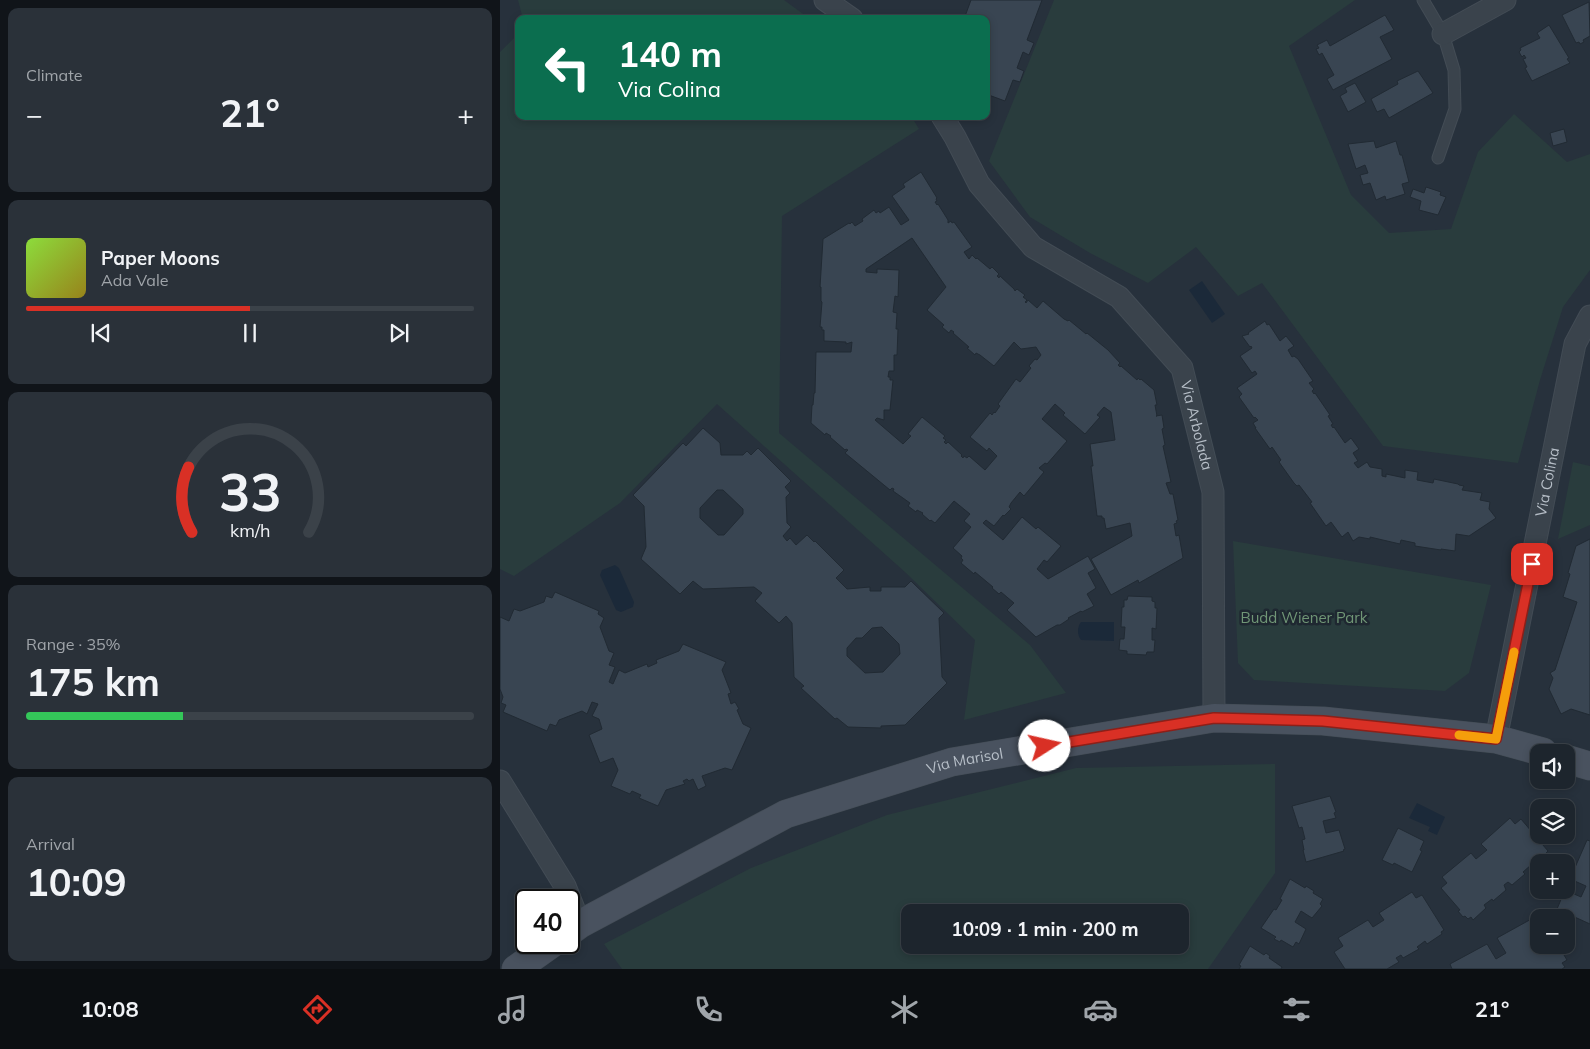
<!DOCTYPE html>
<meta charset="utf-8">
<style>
:root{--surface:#1d252d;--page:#2a3139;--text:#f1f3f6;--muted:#a0a5aa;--line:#3b4249;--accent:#d93025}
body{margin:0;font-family:Mulish,sans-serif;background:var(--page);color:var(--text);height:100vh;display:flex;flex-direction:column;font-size:19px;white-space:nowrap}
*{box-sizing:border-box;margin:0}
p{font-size:16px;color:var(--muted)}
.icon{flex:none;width:28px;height:28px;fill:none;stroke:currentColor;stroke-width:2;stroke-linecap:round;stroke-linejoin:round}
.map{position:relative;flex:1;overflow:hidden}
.details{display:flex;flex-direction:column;gap:8px;padding:8px;background:#101419;width:500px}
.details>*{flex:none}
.banner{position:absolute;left:15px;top:15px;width:475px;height:105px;border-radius:10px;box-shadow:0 2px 8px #0003,0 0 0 1px var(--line);background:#0b6e4f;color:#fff;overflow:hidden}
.tools{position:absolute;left:1030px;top:744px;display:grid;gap:10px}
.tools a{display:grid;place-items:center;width:45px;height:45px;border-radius:10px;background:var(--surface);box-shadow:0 2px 8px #0003,0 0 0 1px var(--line);font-size:25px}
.speed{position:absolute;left:15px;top:889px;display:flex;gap:10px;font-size:25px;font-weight:700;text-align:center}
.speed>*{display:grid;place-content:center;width:65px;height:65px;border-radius:50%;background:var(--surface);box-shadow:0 2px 8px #0003,0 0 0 1px var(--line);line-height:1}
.speed .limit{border:2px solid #111;border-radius:8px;background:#fff;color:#111}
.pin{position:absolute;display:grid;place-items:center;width:42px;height:42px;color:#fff;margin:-21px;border-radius:10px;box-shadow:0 2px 8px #0006}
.me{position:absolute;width:55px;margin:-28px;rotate:80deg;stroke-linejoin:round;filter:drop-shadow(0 0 4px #0008)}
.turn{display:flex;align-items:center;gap:18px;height:105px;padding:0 20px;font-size:22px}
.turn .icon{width:65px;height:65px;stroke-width:2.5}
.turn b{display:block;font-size:35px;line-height:42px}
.big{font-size:38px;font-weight:700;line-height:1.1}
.details .card{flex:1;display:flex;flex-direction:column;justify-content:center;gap:8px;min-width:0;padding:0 18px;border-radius:10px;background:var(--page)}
.details .dial{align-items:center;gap:0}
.dial svg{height:130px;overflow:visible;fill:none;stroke:var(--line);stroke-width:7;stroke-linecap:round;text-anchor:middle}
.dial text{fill:var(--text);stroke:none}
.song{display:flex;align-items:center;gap:15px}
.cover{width:60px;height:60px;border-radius:8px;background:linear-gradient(135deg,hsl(90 70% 55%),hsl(50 70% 35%))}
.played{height:5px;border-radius:2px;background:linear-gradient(90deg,var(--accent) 50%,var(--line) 50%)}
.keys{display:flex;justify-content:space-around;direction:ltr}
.heat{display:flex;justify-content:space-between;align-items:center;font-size:28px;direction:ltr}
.charge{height:8px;border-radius:4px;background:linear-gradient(90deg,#34c759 35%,var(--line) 0)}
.trip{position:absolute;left:401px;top:904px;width:288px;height:50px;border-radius:10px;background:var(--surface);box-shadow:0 2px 8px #0003,0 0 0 1px var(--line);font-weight:700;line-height:50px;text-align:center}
.tab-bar{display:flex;height:80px;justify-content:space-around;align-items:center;background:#0c0f12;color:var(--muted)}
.tab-bar .icon{width:35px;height:35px}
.tab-bar .selected{color:var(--accent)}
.tab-bar b{font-size:22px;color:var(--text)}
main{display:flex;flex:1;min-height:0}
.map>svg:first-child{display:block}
.green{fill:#293c3d;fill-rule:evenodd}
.water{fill:#1b2939}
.building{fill:#394552;stroke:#212a33;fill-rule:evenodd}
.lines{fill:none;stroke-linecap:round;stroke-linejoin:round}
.lane-casing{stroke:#434c55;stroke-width:13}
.street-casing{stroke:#434c55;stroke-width:23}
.secondary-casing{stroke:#434c55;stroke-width:29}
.lane{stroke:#3a434c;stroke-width:11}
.street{stroke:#3a434c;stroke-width:21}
.secondary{stroke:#49525f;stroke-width:28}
.route-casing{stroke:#8d1f18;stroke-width:12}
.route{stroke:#d93025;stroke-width:9}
.slow{stroke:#f59e0b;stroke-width:9}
.labels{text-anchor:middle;stroke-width:5;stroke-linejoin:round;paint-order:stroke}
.street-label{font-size:15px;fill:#b6bec7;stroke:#1f2831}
.park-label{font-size:15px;fill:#709676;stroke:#1f2831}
</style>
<main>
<section class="details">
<div class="card"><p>Climate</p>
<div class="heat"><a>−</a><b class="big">21°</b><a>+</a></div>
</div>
<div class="card">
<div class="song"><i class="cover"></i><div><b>Paper Moons</b><p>Ada Vale</p></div></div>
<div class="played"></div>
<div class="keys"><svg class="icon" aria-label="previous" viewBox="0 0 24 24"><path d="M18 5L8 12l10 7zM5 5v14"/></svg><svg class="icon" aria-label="pause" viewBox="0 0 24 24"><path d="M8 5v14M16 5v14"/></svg><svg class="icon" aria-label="next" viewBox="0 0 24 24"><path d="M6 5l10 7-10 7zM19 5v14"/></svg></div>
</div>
<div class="card dial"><svg viewBox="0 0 100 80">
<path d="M14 69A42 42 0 1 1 86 69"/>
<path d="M14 69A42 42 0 0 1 12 29" stroke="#d93025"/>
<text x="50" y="56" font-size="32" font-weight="700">33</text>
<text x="50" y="72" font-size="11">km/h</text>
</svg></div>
<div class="card"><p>Range · 35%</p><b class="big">175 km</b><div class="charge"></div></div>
<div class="card"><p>Arrival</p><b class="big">10:09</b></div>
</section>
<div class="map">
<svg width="1090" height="969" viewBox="0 0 1090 969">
<rect width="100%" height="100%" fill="#27313c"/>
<!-- green -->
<g class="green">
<polygon points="18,0 284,0 310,19 23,19"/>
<polygon points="554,0 855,0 789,46 851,195 889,233 951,229 978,152 1014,114 1067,162 1090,154 1090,270 1063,307 1040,380 1018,463 883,446 762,283 738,296 696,247 648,283 590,253 530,217 489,161"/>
<polygon points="19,33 19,116 411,116 419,129 282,216 279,433 530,645 566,693 464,720 475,640 405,572 217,404 120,503 14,576 0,569 0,52"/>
<polygon points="1073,462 1090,466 1090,525 1058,539"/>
<polygon points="733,541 991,585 969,673 945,691 754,680 738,663"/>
<path d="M 775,764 L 775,873 L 708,969 L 122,969 L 104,944 L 251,868 L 387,815 L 576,768 ZM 680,912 L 680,945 L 410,945 L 410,912 Z"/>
</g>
<!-- water -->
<g class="water">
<polygon points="702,281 725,314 712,323 689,290"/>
<polygon points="115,565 119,568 134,602 133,607 121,612 116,610 100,575 102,570"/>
<path d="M 581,622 L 614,622 L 614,641 L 581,640 C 577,635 577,627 581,622 Z"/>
<polygon points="917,803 945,817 937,835 928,831 930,827 909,818"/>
</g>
<!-- building -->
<g class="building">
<polygon points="471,0 542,0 527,40 534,43 529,55 523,52 517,68 524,71 520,82 513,80 505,101 486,94 486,19 464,19"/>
<polygon points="1089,2 1090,36 1083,40 1084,42 1080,44 1079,42 1076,43 1062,15"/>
<polygon points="885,15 894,30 880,37 892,59 833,90 827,79 834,75 822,53 819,55 816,49 819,48 817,45 827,40 830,46"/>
<polygon points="1049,25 1069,58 1067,59 1070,63 1032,81 1025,68 1027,67 1023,59 1026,58 1024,55 1022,57 1019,52 1021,50 1020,48 1040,38 1037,33"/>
<polygon points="918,71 933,93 889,118 884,109 877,112 871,99 898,84 897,81"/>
<polygon points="855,83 866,102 848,112 840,96 847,92 845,88"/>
<polygon points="1064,129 1067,142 1053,146 1050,133"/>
<polygon points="874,141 876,148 896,141 900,155 902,155 909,182 902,184 905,194 886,200 885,196 876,200 870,183 863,185 860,175 868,173 865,165 856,169 848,144"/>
<path d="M 421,172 L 437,198 L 436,199 L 437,201 L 435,202 L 437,205 L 438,204 L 448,220 L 448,223 L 451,221 L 452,223 L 454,222 L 472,247 L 464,252 L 469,259 L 472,255 L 476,259 L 477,258 L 490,269 L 492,267 L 499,274 L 497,276 L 499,278 L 500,276 L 514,289 L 515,291 L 517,289 L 525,295 L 523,297 L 527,300 L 525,302 L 526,303 L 528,300 L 537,308 L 543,301 L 564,319 L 568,321 L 569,320 L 586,334 L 587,333 L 608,350 L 620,363 L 618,365 L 620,367 L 621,366 L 637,380 L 638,378 L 640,380 L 641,379 L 654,390 L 657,405 L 655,405 L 657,416 L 656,416 L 662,415 L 664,428 L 662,429 L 665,445 L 663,446 L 671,482 L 666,483 L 670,494 L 673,494 L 678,520 L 676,521 L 677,523 L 674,524 L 676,536 L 679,535 L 683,558 L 639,583 L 638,580 L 611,595 L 591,559 L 632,536 L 630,523 L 606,529 L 604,518 L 602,518 L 602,516 L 597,516 L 591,466 L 593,466 L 590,444 L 615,440 L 611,412 L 604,407 L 597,415 L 600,417 L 585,434 L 563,415 L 565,413 L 555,404 L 542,419 L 567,441 L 547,464 L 545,463 L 539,468 L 544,472 L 524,496 L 520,492 L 511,503 L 509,507 L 511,509 L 504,516 L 503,515 L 494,526 L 486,520 L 483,523 L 503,540 L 522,517 L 536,529 L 538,527 L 561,546 L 547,562 L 544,560 L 537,569 L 548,579 L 588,556 L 595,569 L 588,573 L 596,588 L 587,594 L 594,606 L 582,612 L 581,611 L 568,618 L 569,619 L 560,625 L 557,625 L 536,637 L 507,610 L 514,603 L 501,592 L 499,594 L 492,588 L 493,587 L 475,572 L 474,574 L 461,563 L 463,560 L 461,558 L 462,556 L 453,548 L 471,527 L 464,521 L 470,514 L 454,501 L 435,523 L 431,520 L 430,521 L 422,514 L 423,513 L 417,510 L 416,512 L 408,506 L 410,503 L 393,491 L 394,489 L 392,488 L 390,490 L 345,453 L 348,450 L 346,449 L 345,450 L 330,437 L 331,436 L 326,433 L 325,435 L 311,423 L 312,405 L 313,405 L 314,393 L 315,393 L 316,352 L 351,352 L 352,342 L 346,344 L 346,342 L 324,341 L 324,330 L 322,330 L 322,327 L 320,327 L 322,302 L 321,301 L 321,287 L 320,287 L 323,239 L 349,223 L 350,224 L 352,222 L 355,226 L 363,221 L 362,219 L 374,210 L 376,213 L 379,211 L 380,213 L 389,207 L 401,225 L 409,220 L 392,196 L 405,187 L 403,184 ZM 412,238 L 446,287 L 427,310 L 444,325 L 442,327 L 449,333 L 451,330 L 454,332 L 453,333 L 469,347 L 467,348 L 475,355 L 476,353 L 480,355 L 494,366 L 514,342 L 521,349 L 536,347 L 541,355 L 537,360 L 535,359 L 529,366 L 531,368 L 520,382 L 516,379 L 498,404 L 500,406 L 495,413 L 494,412 L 492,415 L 490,413 L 470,437 L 487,451 L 489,448 L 497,456 L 485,470 L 469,456 L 467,458 L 464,456 L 463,458 L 461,456 L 462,455 L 448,442 L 446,444 L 444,442 L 446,440 L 443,438 L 445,436 L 422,417 L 408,434 L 411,436 L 403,444 L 375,420 L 377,418 L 384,420 L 384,410 L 390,410 L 393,380 L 390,380 L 390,377 L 388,377 L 389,371 L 394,371 L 394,355 L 397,355 L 398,329 L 396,329 L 397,313 L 393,312 L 395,296 L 398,297 L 399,270 L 377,269 L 377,273 L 366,272 L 366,269 Z"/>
<polygon points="926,187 941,192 940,195 946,197 938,215 919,210 921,201 910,197 913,189 924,193"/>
<polygon points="765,321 767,325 769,324 780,341 786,336 794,346 788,350 792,357 794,356 798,359 813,381 809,383 814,389 812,391 814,394 815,393 830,415 828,416 833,424 831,425 833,428 834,427 845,443 851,438 859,449 853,453 858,461 854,463 858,468 867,462 870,467 882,469 882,476 886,477 886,474 905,478 905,470 918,472 917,480 933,483 934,479 958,484 959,485 964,486 962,490 982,493 980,500 990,502 989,509 996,518 969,536 956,534 955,551 941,549 941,550 915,546 915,543 901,540 900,544 870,537 870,539 859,537 853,541 848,532 842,537 831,522 826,526 810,503 812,502 799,485 797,486 794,483 779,462 781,460 772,447 770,449 755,428 756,428 753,423 758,420 755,417 754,418 739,397 742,394 737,388 757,374 755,371 752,373 740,356 752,348 751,346 750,347 742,336 749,334 748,333"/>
<path d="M 203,428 L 220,443 L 221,455 L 243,455 L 247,451 L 251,455 L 258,448 L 291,481 L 285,487 L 290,493 L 286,497 L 287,523 L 291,527 L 283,536 L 287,541 L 290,538 L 296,545 L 307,535 L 314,542 L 315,541 L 344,570 L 336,578 L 347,589 L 370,587 L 370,591 L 381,591 L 381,587 L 405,587 L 411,581 L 444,613 L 439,618 L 442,677 L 447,683 L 405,725 L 381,726 L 381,728 L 348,727 L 337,718 L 335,719 L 301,688 L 304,686 L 294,677 L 292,623 L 286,616 L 279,623 L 255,601 L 262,593 L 254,587 L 203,589 L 193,581 L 180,594 L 141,559 L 146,547 L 144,506 L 133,495 L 183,443 L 186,446 ZM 217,490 L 223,490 L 243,509 L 243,514 L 224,535 L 218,535 L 200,518 L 200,508 ZM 382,627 L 399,644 L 400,654 L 383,672 L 365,673 L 347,656 L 347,648 L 356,638 L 362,638 L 372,628 Z"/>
<polygon points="1090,539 1090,715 1071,709 1061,714 1049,689 1053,678 1050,673 1055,670 1077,602 1063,597 1070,574 1068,573 1076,546"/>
<polygon points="55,592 99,611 98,614 104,618 100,627 109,651 114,653 109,665 115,667 109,682 113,684 119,670 125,673 147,664 148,667 157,663 156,660 179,651 183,644 226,662 222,670 231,693 228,694 231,704 235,702 239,709 237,710 243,724 251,728 232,770 225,768 202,776 206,786 198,790 193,779 189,781 187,779 183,781 185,784 166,790 158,806 139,798 141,795 132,791 130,794 111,786 118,770 113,758 100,763 89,735 102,729 99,719 92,716 98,704 92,702 87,714 82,711 59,720 56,726 50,724 47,731 3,712 6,705 1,703 3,697 0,689 0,617 9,621 14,609 20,611 44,602 46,596 52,598"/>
<polygon points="628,596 652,597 652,601 655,602 655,608 657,608 656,629 652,628 652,640 655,640 654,652 647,652 646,655 627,654 627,651 619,650 620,639 624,639 625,627 621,627 622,607 624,607 624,600 627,600"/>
<polygon points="830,796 836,812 834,813 836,818 823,821 826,833 839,830 845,849 843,850 844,851 806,862 803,850 804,850 802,840 805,839 802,827 799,828 792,806"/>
<polygon points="1010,818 1015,824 1021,819 1048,851 1045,854 1046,856 1033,868 1031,865 1023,872 1025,874 1012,885 1008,882 1004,885 1006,890 993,901 992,899 984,905 986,908 973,920 971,917 968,919 965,916 963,917 958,911 960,910 941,888 947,883 942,877 971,853 976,859 987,850 981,844"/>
<polygon points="898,828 924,841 920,850 922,851 912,872 894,863 893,865 882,860"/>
<polygon points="1087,840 1090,841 1090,924 1057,909 1065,890 1081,897 1086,886 1070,879"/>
<polygon points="790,879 805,888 806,886 814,891 813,893 823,899 820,904 822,906 812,918 801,911 795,922 806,929 799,944 796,942 793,947 781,940 780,942 774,939 776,937 761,928 774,909 776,910 782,900 780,899"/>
<polygon points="912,892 916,898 922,895 944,930 941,932 942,934 927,944 925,941 917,947 919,949 903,958 901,955 896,958 899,962 887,969 845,969 834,952 843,946 838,938 868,920 873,927 884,920 879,913"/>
<polygon points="1035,917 1039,922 1039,945 1058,945 1067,960 1062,963 1065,967 1062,969 952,969 950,964 987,944 996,959 1006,953 997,938"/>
<polygon points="750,946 764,955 766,953 770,956 769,958 782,967 781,969 739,969 741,966 739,965"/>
</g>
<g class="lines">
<defs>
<polyline id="lane" points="923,0 943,34 954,70 955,109 938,158"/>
<g id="street">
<polyline points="325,0 352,19"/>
<polyline points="943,34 1005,0"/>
<path id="s1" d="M 442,116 L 455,137 L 479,184 L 533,247 L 619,297 L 682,368 L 713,492 L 714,718"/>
<path id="s2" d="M 996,739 L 1075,344 L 1090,316"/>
<polyline points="0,781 65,886 80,924"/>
</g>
<g id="secondary">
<polyline points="1066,759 1090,766"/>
<path id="s3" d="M 69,932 L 80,924 L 286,814 L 452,762 L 714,718 L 823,721 L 996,739 L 1043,752"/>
<polyline points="16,969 54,942"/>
</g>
</defs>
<!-- lane casing -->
<use href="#lane" class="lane-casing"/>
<!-- street casing -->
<use href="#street" class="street-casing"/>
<!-- secondary casing -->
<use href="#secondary" class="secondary-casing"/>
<!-- lane -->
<use href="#lane" class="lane"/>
<!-- street -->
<use href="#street" class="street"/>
<!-- secondary -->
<use href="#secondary" class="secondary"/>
</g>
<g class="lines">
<defs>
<polyline id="route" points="545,746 714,718 823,721 996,739 1032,564"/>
</defs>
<!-- route casing -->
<use href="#route" class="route-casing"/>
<!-- route -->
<use href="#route" class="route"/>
<!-- slow -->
<polyline class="slow" points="959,735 996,739 1014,652"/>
</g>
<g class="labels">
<!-- street labels -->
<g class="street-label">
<text dy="5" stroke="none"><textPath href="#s1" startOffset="414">Via Arbolada</textPath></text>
<text dy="5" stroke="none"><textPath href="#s2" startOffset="262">Via Colina</textPath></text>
<text dy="5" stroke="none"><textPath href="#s3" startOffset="434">Via Marisol</textPath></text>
</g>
<!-- park labels -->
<g class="park-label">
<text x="804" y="623">Budd Wiener Park</text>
</g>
</g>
</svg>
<div class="tools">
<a><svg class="icon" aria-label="sound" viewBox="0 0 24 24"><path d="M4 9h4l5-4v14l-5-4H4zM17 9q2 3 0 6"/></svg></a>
<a><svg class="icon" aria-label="layers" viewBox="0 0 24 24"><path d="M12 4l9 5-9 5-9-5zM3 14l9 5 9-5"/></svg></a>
<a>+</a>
<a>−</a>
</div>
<div class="speed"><div class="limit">40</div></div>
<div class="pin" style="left:1032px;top:564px;background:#d93025"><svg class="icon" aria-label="arrive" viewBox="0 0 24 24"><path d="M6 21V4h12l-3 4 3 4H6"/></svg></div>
<svg class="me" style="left:545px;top:746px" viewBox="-20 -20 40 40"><circle r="19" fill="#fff"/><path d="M0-13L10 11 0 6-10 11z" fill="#d93025"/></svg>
<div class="trip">10:09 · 1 min · 200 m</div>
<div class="banner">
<div class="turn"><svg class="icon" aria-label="left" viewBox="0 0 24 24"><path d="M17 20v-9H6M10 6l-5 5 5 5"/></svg><div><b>140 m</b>Via Colina</div></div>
</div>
</div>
</main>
<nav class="tab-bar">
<b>10:08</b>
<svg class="icon selected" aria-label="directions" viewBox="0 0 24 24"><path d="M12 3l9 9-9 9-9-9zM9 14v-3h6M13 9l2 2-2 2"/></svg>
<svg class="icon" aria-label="music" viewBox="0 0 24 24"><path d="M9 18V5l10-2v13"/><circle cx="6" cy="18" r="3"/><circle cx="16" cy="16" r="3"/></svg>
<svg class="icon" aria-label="phone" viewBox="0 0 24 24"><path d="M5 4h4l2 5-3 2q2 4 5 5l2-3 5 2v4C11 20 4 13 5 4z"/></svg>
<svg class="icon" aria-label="climate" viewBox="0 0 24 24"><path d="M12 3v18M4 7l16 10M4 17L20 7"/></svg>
<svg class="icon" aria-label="car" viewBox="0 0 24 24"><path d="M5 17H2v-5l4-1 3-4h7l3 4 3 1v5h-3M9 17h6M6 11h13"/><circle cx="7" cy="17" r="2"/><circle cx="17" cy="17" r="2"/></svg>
<svg class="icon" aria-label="filters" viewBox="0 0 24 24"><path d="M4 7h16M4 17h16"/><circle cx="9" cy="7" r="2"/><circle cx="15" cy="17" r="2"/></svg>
<b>21°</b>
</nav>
